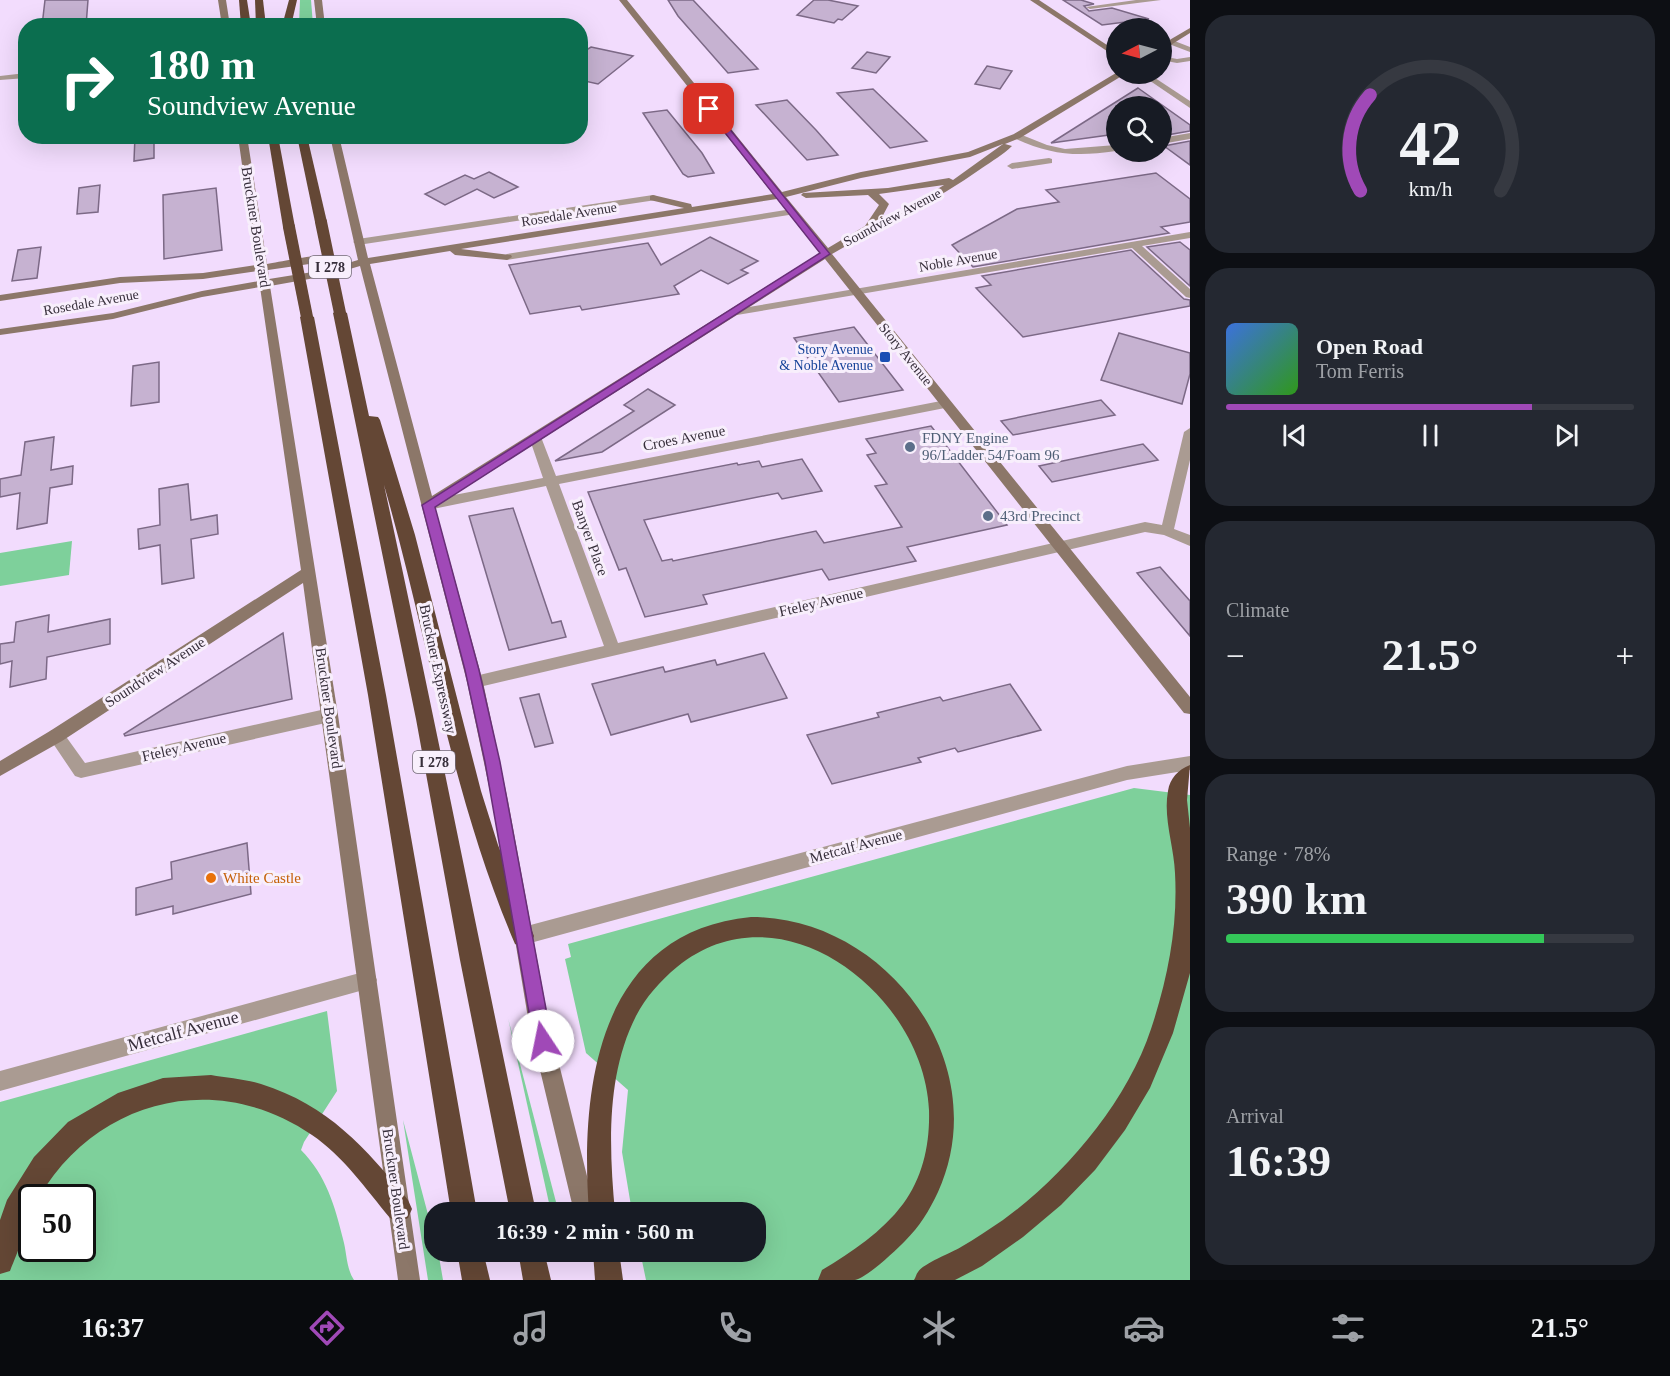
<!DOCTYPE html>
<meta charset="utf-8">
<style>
:root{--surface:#171b24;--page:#242831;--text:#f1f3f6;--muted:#9ea1a6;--line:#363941;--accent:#a049b7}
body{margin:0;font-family:"Times New Roman",serif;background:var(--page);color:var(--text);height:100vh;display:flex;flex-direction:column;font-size:22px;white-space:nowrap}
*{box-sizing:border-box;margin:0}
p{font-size:20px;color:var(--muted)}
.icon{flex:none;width:33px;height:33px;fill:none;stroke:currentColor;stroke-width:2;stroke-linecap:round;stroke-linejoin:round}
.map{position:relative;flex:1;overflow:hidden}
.details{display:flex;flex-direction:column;gap:15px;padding:15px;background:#0d0f14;width:480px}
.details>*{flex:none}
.top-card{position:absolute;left:18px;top:18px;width:570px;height:126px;border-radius:24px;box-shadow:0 6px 24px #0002;background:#0b6e4f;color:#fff;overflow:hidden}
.needle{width:39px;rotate:264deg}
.fabs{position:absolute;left:1106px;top:18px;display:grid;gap:12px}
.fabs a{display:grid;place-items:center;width:66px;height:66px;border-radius:50%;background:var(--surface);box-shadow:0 6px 24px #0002;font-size:30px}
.speed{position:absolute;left:18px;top:1184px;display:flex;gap:12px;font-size:30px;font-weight:700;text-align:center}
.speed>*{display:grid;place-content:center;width:78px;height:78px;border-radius:50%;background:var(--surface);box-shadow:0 6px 24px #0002;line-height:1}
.speed .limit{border:3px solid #111;border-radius:9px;background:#fff;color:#111}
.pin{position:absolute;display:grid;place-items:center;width:51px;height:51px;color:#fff;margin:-26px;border-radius:12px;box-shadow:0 3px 9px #0006}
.me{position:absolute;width:66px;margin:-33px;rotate:349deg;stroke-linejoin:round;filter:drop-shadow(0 0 4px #0008)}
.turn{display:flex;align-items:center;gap:21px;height:126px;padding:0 30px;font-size:27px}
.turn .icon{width:78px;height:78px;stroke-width:2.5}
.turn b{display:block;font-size:42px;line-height:51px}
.big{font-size:45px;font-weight:700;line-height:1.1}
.details .card{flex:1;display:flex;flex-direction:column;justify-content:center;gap:9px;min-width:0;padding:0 21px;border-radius:24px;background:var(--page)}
.details .dial{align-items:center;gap:0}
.dial svg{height:156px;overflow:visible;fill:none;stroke:var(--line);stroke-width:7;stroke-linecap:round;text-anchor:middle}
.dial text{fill:var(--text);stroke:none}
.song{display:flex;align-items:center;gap:18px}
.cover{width:72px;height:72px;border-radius:9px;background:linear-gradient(135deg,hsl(220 70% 55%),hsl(110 70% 35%))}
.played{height:6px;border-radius:3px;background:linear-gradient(90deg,var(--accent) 75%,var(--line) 75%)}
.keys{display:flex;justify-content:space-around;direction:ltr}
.heat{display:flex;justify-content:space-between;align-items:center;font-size:33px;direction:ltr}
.charge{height:9px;border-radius:4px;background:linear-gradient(90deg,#34c759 78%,var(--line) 0)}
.trip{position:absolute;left:424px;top:1202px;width:342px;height:60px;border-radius:24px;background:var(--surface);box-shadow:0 6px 24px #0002;font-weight:700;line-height:60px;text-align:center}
.tabs{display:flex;height:96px;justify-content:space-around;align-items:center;background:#090b0e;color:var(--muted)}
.tabs .icon{width:42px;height:42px}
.tabs .on{color:var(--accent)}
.tabs b{font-size:27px;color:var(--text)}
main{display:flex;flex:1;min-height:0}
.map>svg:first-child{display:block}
.green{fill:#7ed09b;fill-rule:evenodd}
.building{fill:#c6b2d1;stroke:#7c6986;stroke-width:1.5}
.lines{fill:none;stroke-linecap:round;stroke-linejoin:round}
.street{fill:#aa9b92;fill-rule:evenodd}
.secondary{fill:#8c7769;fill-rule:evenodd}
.highway{fill:#644735;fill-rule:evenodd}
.highway-bridge{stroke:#644735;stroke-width:12}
.route{fill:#a049b7;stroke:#682f77;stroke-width:1.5}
.transit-dot{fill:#1a4fb4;stroke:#f8effc;stroke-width:2}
.service-dot{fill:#5c6f8a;stroke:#f8effc;stroke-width:2}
.food-dot{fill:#e8710a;stroke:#f8effc;stroke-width:2}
.labels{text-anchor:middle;stroke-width:6;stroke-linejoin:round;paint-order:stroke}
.far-street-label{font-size:14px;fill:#372f3b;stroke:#f8effc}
.shield{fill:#f8effc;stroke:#716975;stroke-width:1.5}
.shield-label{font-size:14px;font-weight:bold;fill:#372f3b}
.far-transit-label{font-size:14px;fill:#164399;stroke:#f8effc;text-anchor:end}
.street-label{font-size:15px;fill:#372f3b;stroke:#f8effc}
.service-label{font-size:15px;fill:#4e5e75;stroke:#f8effc;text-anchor:start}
.food-label{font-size:15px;fill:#c56008;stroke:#f8effc;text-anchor:start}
.near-street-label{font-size:18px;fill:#372f3b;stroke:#f8effc}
</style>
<main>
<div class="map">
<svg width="1190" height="1280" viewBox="0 0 1190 1280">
<rect width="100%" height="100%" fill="#f2dcfd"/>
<!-- green -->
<g class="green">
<polygon points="300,0 311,0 313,25 299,25"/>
<polygon points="72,541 69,575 0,586 0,553"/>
<polygon points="1134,788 1190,795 1190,1280 646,1280 640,1251 756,1251 756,1212 632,1212 622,1152 628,1090 586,1053 565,959 571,957 568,944"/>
<path d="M 327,1011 L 337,1091 L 304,1142 L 301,1150 C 326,1175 335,1206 343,1239 C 347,1253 346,1268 354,1280 L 0,1280 L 0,1102 ZM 32,1197 L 82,1197 L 82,1248 L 32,1248 Z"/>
<polygon points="508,1018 556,1202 558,1212 551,1212"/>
<polygon points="403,1120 435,1241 435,1251 438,1251 443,1280 428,1280"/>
</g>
<!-- building -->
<g class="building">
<polygon points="45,0 88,0 86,26 42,26"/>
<polygon points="668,0 693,0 758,69 728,73 678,16"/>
<polygon points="814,0 828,0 858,6 842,20 838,19 834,23 797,15"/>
<polygon points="1063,0 1081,0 1094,4 1084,6 1089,11 1112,8 1149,19 1102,25"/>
<polygon points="591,47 633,56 598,84 580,80 580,54"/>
<polygon points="867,52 890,57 876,73 852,68"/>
<polygon points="987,66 1012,71 1000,89 975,84"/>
<polygon points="1138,88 1190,125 1190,131 1161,136 1161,106 1116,106 1116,130 1109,135 1051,143"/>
<polygon points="873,89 927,141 890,148 837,93"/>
<polygon points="787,100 816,130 838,155 807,160 756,105"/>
<polygon points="667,110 702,153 714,173 688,177 683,174 643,113"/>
<polygon points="135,136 154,136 154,158 134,161"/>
<polygon points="1190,141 1190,165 1164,146"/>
<polygon points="489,172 518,187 494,198 477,189 445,205 425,194 465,175 474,179"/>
<polygon points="1156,173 1190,199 1190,222 1161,227 1169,233 973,267 952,245 1017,209 1059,202 1046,190"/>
<polygon points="100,185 98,212 77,214 79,188"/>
<polygon points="216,188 222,250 164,259 163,195"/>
<polygon points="710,237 758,261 741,270 748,273 728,284 701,270 674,286 679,294 582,310 580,306 530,314 509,265 648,243 661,265"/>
<polygon points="1180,242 1190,250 1190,286 1147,247"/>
<polygon points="41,247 37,278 12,281 18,250"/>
<polygon points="1131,250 1184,299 1190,300 1190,306 1023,337 976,288 991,285 982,276"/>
<polygon points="854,327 903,390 839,402 794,338"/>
<polygon points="1119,333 1190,353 1190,374 1182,404 1101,380"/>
<polygon points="159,362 159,402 131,406 133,366"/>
<polygon points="648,389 675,405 602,452 555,461 634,411 624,405"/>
<polygon points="1101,400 1115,415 1013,435 1001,421"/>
<polygon points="931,426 1007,525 907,547 916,561 829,580 822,569 703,595 707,604 645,617 626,568 619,570 588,492 737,463 738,465 759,461 762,467 802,459 822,491 782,499 778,493 644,520 662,561 672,559 673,561 816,531 824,543 902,527 875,486 887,484 867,455 876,453 866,439"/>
<polygon points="54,437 51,470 73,466 72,484 50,488 47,523 17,529 20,493 0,497 0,479 21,475 25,442"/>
<polygon points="1143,444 1158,460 1052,482 1039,466"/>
<polygon points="188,484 191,520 217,515 218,534 191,539 194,578 162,584 160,545 139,549 138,529 160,525 159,489"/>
<polygon points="513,508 552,623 561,621 566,637 509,650 469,516"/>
<polygon points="1160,567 1190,601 1190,636 1137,573"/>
<polygon points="49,615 48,632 110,619 110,644 47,657 46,679 10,687 12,661 0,664 0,644 14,642 16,622"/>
<polygon points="283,633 292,699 125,736 124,734"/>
<polygon points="764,653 787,698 691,722 688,714 611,735 592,684 663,667 665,672 715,660 717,665"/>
<polygon points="1010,684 1041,730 958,752 955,748 918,758 921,762 832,784 807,735 879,717 877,713 940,697 943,701"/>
<polygon points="539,694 553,743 535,747 520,698"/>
<polygon points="247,843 251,894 173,914 173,906 136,915 136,888 172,879 171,862"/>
</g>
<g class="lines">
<!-- street -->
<g class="street">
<polygon points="1136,0 1161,0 1090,9 1086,7"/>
<polygon points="1172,40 1190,47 1190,52 1169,44 1168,42"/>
<polygon points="1161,56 1177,59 1190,57 1190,61 1177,63 1161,60"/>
<polygon points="26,73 26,78 0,80 0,76"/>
<polygon points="1140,74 1149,74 1190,101 1190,108"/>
<path d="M 1017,133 L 1047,145 L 1065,149 L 1116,145 L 1116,151 C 1076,157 1051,155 1014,138 L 1014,134 Z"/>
<polygon points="1190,133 1190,139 1161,144 1161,138"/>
<polygon points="1049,158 1052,159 1052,163 1012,169 1007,166 1012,163"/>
<polygon points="653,195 656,196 656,200 358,245 353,242 358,239"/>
<polygon points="792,209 795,210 795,214 507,260 502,257 507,254"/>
<polygon points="1190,232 1190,238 1142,246 1190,289 1190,298 1186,297 1132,248 731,316 725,313 731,310"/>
<polygon points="946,400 950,401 950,407 559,484 618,643 1145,522 1162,525 1184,432 1190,428 1190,460 1174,529 1190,535 1190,546 1164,535 1145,532 475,688 470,686 467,682 470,678 475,676 604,646 546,486 428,510 421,505 428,500 543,478 529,437 531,434 539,434 541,437 556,476"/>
<polygon points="330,708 336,710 338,715 336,720 330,722 81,778 75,776 48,736 50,731 56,729 62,731 85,763"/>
<polygon points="1190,756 1190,770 1127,780 523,945 516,942 514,936 516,930 523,927 1127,766"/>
<polygon points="367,971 374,973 377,980 374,987 367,989 0,1091 0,1071"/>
</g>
<!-- secondary -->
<g class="secondary">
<polygon points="218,0 226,0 230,26 222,26"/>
<polygon points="314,0 322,0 325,26 317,26"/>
<path d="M 619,0 L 627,0 L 782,192 L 861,172 L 968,152 L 1014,134 L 1116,73 L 1125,74 L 1020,138 L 1005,144 L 1012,146 C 1003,155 992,161 982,168 C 935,202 882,225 832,254 L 1190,697 L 1190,714 L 1184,713 L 825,259 L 435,507 L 483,682 L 508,801 L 549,1024 L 596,1212 L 574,1212 L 529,1024 L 492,801 L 467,682 L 360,266 L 326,276 L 270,286 L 338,715 L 420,1280 L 398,1280 L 303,583 L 62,741 L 0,776 L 0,761 L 50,731 L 301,570 L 260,287 L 202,297 L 113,319 L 0,335 L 0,329 L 113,313 L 202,291 L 259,281 L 257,271 L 203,279 L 120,283 L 0,301 L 0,295 L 120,277 L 203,273 L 256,265 L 238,136 L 247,136 L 267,264 C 285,261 333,249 347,260 L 342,263 L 323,262 L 268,270 L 269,279 L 325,270 L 358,260 L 330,136 L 339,136 L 368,258 L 684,208 L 650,200 L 650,196 L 653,195 L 691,204 L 692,207 L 773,194 ZM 1003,144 L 953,180 L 949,178 L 888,188 L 803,193 L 801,195 L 806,198 L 868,195 L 879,205 L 865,226 L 828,248 L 786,197 L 861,178 L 970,157 ZM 944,185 L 903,210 L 881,219 L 889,204 L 879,194 ZM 777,199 L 820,253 L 432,496 L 370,264 L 450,251 L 455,255 L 507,260 L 512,257 L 511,255 L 461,249 Z"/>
<polygon points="1030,0 1039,0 1116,51 1116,57"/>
<polygon points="1190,28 1190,33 1161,51 1161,45"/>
</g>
<!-- highway -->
<g class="highway">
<polygon points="239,0 247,0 251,26 241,26"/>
<polygon points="255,0 263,0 266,26 256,26"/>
<polygon points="289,0 297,0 291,26 282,26"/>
<polygon points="268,136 278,136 295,227 293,230 285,230 283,227"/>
<polygon points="297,136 307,136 327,222 325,225 317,225 315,222"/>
<path d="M 340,309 L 347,313 L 369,416 L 378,417 L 380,420 L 415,535 L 481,791 L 498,845 L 534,936 L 531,944 L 523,947 L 515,944 C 452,797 428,638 384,485 C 437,727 484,970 536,1212 L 510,1212 L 460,960 L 416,719 L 333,313 Z"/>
<polygon points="307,313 314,317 386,695 477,1212 451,1212 368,695 300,317"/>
<path d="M 1190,765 L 1187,800 L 1190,828 L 1190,973 L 1173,1033 L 1150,1088 L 1125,1130 L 1095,1170 L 1061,1205 L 1023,1237 L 982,1266 L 955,1280 L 914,1280 C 916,1277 916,1274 918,1272 C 924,1263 951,1253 961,1247 C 975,1239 989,1229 1003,1220 C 1065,1175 1127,1102 1151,1029 C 1168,978 1178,926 1175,873 C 1174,846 1163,818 1168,791 C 1170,778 1178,770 1190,765 Z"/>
<path d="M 751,917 C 887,917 996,1064 938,1192 C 929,1211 920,1226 905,1241 C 895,1251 868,1277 855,1280 C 844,1280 830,1280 818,1280 L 822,1270 C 852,1252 882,1232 903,1204 C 923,1177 930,1144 929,1110 C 924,994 780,882 677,967 C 660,981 646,997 636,1016 C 606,1075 609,1148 615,1212 L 589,1212 C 580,1089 597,932 751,917 Z"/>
<path d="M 211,1075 C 227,1078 245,1079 261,1084 C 328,1105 366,1148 408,1200 L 412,1209 L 408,1218 L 399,1222 L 390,1218 C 366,1189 343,1156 312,1135 C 216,1069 97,1099 39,1197 L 32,1197 C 32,1218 18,1251 10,1271 L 0,1274 L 0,1220 L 7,1200 L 34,1157 L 68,1122 L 118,1093 L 163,1078 Z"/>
<polygon points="457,1251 483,1251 490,1280 462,1280"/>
<polygon points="518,1251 544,1251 551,1280 523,1280"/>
<polygon points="593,1251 619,1251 623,1280 595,1280"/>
</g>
<!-- highway-bridge -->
<g class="highway-bridge">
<polyline points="321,222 340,313"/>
<polyline points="289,227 307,317"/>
</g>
</g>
<!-- route -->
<polygon class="route" points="707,107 712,107 830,254 435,507 479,670 500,762 552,1041 549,1047 543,1050 536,1047 534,1041 485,762 465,670 422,505 820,253 707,110"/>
<!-- markers -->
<rect class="transit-dot" x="879" y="351" width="12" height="12" rx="3"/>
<g class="service-dot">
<circle cx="910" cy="447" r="6"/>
<circle cx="988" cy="516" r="6"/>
</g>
<circle class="food-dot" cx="211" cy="878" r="6"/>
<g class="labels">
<!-- far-street labels -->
<g class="far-street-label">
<text transform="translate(569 214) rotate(-9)" y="5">Rosedale Avenue</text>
<text transform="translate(892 217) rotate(-28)" y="5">Soundview Avenue</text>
<text transform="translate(958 260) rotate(-10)" y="5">Noble Avenue</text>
<text transform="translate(91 302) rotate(-10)" y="5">Rosedale Avenue</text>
<text transform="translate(906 354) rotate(51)" y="5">Story Avenue</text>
</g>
<!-- shield labels -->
<g class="shield">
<rect x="309" y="256" width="42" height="22" rx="4.5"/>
<rect x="413" y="751" width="42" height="22" rx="4.5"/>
</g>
<g class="shield-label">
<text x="330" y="272">I 278</text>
<text x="434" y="767">I 278</text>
</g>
<!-- far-transit labels -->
<g class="far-transit-label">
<text x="873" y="354">Story Avenue<tspan x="873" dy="16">&amp; Noble Avenue</tspan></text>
</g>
<!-- street labels -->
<g class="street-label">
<text transform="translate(256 227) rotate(81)" y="5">Bruckner Boulevard</text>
<text transform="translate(684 438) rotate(-11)" y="5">Croes Avenue</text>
<text transform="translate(590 538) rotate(70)" y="5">Banyer Place</text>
<text transform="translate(821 602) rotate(-13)" y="5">Fteley Avenue</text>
<text transform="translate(438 669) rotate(78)" y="5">Bruckner Expressway</text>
<text transform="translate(155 672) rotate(-33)" y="5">Soundview Avenue</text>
<text transform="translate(329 708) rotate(82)" y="5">Bruckner Boulevard</text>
<text transform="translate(184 747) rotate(-13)" y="5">Fteley Avenue</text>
<text transform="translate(856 846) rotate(-15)" y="5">Metcalf Avenue</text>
<text transform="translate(396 1189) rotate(82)" y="5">Bruckner Boulevard</text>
</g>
<!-- service labels -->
<g class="service-label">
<text x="922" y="443">FDNY Engine<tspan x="922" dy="17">96/Ladder 54/Foam 96</tspan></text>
<text x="1000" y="521">43rd Precinct</text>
</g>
<!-- food labels -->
<g class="food-label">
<text x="223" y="883">White Castle</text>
</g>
<!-- near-street labels -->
<g class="near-street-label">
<text transform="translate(183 1031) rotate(-15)" y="6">Metcalf Avenue</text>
</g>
</g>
</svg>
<div class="fabs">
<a><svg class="needle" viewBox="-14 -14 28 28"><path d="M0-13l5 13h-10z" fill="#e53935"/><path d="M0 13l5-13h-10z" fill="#9ea1a6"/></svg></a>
<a><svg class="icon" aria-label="search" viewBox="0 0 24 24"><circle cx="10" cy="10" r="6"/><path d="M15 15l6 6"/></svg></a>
</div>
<div class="speed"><div class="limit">50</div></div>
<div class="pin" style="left:709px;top:109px;background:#d93025"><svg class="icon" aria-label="arrive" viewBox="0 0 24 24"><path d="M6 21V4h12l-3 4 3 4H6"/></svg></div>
<svg class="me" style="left:543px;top:1041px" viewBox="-20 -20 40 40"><circle r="19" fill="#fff"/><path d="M0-13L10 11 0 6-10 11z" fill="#a049b7"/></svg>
<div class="trip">16:39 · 2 min · 560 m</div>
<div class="top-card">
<div class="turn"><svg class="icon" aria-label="right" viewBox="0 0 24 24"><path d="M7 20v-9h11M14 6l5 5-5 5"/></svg><div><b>180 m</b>Soundview Avenue</div></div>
</div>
</div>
<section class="details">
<div class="card dial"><svg viewBox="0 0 100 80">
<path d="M14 69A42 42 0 1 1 86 69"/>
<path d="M14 69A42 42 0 0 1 19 20" stroke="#a049b7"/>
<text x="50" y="56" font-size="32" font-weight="700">42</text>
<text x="50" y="72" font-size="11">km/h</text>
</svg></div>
<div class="card">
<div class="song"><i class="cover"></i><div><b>Open Road</b><p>Tom Ferris</p></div></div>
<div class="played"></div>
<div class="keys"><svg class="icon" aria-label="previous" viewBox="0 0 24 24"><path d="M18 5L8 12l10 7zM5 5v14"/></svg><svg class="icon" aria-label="pause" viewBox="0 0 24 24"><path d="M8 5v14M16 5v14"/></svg><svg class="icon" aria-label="next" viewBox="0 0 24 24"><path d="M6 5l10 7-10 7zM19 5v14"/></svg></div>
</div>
<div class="card"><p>Climate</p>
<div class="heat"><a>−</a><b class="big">21.5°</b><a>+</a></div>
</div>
<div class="card"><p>Range · 78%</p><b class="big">390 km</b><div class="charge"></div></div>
<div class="card"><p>Arrival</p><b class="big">16:39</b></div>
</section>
</main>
<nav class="tabs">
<b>16:37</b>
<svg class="icon on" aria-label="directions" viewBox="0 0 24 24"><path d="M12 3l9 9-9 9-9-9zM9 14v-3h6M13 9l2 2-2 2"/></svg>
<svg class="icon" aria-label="music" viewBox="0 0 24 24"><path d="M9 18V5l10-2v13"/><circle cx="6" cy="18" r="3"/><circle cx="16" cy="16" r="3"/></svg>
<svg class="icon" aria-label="phone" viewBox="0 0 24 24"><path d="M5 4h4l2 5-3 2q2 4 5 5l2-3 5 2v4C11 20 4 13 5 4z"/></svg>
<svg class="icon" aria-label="climate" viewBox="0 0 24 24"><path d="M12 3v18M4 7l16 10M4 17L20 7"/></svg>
<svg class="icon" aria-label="car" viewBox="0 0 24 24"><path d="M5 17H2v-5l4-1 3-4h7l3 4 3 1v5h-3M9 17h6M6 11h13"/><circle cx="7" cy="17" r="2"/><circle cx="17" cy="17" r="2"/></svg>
<svg class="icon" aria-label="filters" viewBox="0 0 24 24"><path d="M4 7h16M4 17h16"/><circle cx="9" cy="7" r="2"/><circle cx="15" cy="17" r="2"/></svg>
<b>21.5°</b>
</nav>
